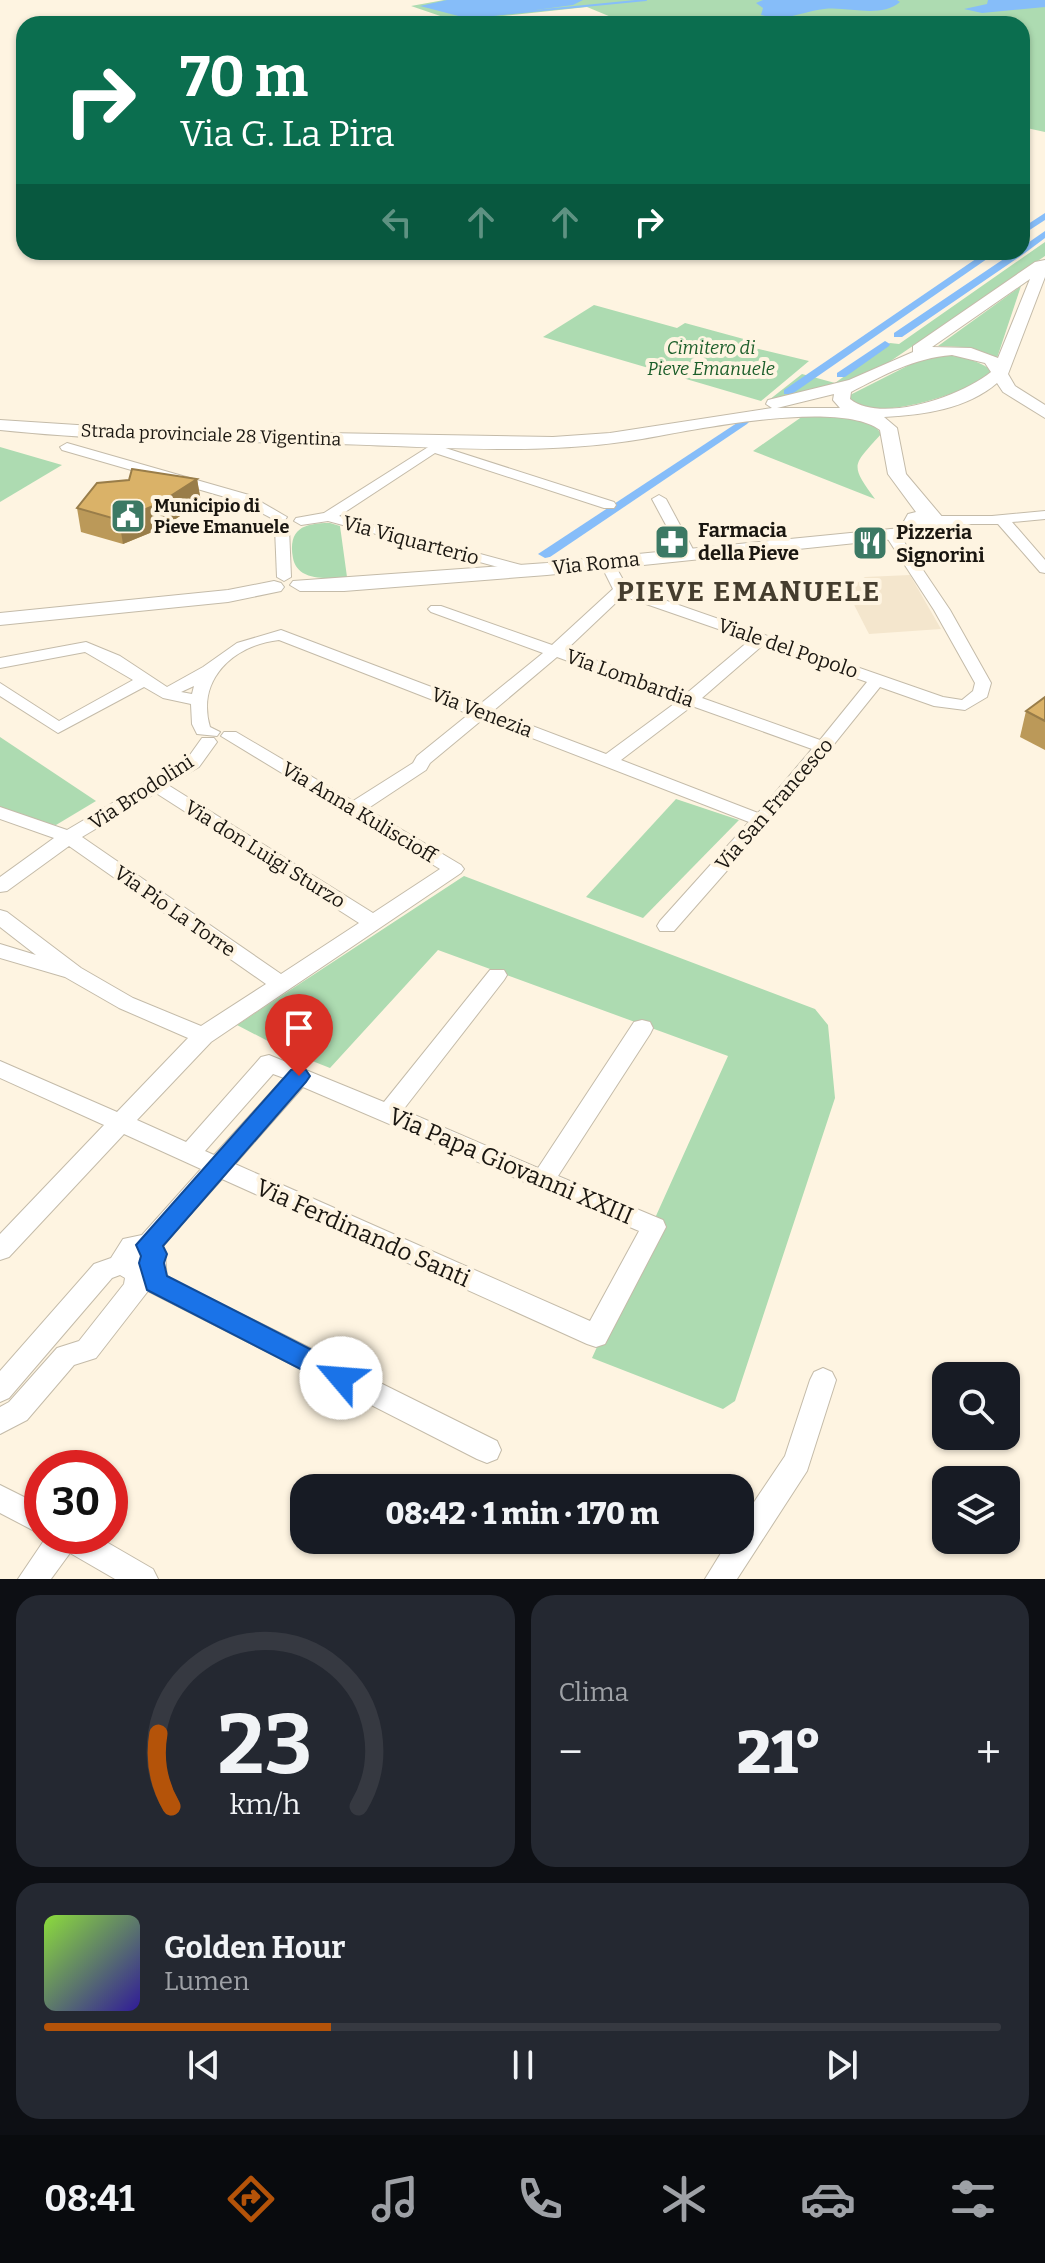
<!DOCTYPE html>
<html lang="it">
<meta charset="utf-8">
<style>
:root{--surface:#171b24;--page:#242831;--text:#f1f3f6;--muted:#9ea1a6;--line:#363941;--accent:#b45309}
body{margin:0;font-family:Bitter,serif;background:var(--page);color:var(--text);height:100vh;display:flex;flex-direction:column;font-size:30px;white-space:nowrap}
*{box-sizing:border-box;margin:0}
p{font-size:26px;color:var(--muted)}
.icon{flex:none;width:44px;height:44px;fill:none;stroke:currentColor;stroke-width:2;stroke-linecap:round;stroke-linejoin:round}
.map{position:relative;height:1579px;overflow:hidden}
.sheet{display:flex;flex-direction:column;gap:16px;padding:16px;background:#0d0f14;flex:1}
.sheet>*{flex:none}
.banner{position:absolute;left:16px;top:16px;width:1014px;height:244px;border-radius:24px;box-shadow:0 2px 6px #0004;background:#0b6e4f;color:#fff;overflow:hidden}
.controls{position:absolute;left:932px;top:1362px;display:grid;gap:16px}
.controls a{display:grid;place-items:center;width:88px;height:88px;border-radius:16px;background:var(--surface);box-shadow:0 2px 6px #0004;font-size:40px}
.speed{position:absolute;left:24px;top:1450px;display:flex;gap:16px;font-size:40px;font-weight:700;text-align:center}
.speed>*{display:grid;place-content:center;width:104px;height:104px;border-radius:50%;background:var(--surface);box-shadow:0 2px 6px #0004;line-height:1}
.speed .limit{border:12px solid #d22;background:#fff;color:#111}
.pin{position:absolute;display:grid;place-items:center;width:68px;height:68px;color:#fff;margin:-82px -34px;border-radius:50% 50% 50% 0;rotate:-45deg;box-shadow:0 0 8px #0007}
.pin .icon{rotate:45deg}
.me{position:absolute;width:88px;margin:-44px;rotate:297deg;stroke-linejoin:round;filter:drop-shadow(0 0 6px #0008)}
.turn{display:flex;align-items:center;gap:28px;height:168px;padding:0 32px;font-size:36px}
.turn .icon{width:104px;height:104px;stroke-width:2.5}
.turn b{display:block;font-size:56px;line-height:68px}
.lanes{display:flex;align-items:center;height:76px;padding:0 32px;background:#0003;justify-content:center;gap:40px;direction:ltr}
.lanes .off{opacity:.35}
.big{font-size:60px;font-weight:800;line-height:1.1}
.sheet .widget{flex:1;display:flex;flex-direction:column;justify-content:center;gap:12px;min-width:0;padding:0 28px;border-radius:24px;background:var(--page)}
.sheet .dial{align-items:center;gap:0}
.dial svg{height:208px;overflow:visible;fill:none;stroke:var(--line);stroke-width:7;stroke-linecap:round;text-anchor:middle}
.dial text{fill:var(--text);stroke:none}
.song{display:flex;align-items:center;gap:24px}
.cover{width:96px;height:96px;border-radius:12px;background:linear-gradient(135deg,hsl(90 70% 55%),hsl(250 70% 35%))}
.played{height:8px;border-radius:4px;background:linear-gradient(90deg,var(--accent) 30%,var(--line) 30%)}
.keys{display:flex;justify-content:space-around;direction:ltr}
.heat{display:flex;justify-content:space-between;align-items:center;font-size:44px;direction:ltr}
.sheet .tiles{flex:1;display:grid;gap:16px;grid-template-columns:1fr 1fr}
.widget:last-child{grid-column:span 2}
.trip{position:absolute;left:290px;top:1474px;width:464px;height:80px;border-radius:24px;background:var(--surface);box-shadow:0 2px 6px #0004;font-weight:800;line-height:80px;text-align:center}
.tabs{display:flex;height:128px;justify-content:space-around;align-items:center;background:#090b0e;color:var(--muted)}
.tabs .icon{width:56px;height:56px}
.tabs .active{color:var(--accent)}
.tabs b{font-size:36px;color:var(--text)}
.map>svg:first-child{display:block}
.built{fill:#f4e6cd}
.green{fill:#addbb1}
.water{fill:#86bdf9}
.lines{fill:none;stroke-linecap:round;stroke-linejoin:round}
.stream{stroke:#86bdf9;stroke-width:2}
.canal{fill:#86bdf9;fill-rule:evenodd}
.street-casing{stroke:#c4bba9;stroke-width:2}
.secondary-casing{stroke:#c4bba9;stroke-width:2}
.street{fill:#fff;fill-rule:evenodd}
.secondary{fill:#fff;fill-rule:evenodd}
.wall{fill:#bb9959}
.shaded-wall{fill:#997d49}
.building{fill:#dab268;stroke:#997d49;stroke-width:2}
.route{fill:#1a73e8;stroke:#114b97;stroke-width:2}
.labels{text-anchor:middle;stroke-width:8;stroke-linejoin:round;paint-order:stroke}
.far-park-label{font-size:18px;font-style:italic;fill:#1c5e2a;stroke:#fef4e1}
.far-street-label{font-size:18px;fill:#1a1610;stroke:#fef4e1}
.far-poi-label{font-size:18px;font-weight:bold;fill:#1a1610;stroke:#fef4e1;text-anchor:start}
.poi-label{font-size:20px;font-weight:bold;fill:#1a1610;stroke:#fef4e1;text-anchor:start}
.street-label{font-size:20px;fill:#1a1610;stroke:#fef4e1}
.near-street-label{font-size:24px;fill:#1a1610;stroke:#fef4e1}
.district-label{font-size:28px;font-weight:bold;letter-spacing:2px;fill:#453d2e;stroke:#fef4e1}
</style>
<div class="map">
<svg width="1045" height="1579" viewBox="0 0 1045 1579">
<rect width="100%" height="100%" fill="#fef4e1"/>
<!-- built -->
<polygon class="built" points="910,575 941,629 869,634 847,591 865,577"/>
<!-- green -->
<g class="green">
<polygon points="444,0 1045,0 1045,132 1022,127 1022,24 628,24 587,7 455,21 411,6"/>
<polygon points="1045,242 1045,256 876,371 860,379 769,400 802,374 835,383 890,343 899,344"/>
<polygon points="1021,286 997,358 962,347 938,346"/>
<polygon points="594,305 677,328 685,323 751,341 746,346 809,361 761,401 543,337"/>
<path d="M 941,355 C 961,356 974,359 990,369 L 990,378 C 960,392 878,424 849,400 L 850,395 L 923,358 Z"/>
<path d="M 803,416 C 829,416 866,409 881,434 C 853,466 849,463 875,499 L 753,451 Z"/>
<polygon points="0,447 62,465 0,502"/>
<path d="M 330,523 L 340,526 L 347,577 C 333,578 315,580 303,573 C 297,569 294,564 293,558 C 288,529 303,523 330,523 Z"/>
<polygon points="0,737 96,801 56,825 44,824 0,807"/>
<polygon points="676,799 739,820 643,918 586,897"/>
<polygon points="464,876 815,1009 828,1025 835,1098 735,1401 723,1409 592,1358 728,1056 438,950 330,1068 287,1051 237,1025"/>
</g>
<!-- water -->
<g class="water">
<polygon points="447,0 583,0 573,5 470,19 420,6"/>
<path d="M 763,0 L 897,0 L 900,2 C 879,19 849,6 824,9 C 799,12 789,22 761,15 L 763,8 L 756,3 Z"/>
<polygon points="988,0 1045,0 1045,7 982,13 964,9 987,4"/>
</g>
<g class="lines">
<!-- stream -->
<polyline class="stream" points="482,16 646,0"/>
<!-- canal -->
<g class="canal">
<polygon points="1045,213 1045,220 1022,235 1022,228"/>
<polygon points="1045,231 1045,238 1025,253 902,337 894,337 894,333 1014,252 1022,252 1022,247"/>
<polygon points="986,252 997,252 792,394 784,394 784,390"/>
<polygon points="885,341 890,344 889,346 845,377 837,377 837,373"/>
<polygon points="743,419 749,422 747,424 550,557 545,558 538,554"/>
</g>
<defs>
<g id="street">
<polygon points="67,443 249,495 287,517 285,520 275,520 239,501 62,450 60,447"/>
<polygon points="433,444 614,502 616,505 614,508 604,508 435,453 339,516 525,566 525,572 520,573 328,521 301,525 294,521 296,518 324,513"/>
<polygon points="659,495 666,499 695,553 693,556 683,556 681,553 652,499"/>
<polygon points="1045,511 1045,519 1012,522 1045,560 1045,573 1040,572 998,524 935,524 928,520 935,516 992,516"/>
<polygon points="282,524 289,528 291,577 284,581 277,577 275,528"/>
<path d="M 891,529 L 896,530 L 950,610 L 991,683 L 987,697 L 965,710 L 934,706 L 880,687 L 790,799 L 674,931 L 660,931 L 657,926 L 660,921 L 749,822 L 483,719 L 430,763 L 426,770 L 367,809 L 461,865 L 464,869 L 461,873 L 211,1042 L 137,1120 L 186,1142 L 261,1057 L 269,1055 L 384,1102 L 490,970 L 504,970 L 507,975 L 504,980 L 403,1110 L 538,1168 L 634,1022 L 642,1020 L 650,1022 L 653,1028 L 650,1034 L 558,1176 L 663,1220 L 666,1227 L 605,1344 L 596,1347 L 587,1344 L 222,1179 L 162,1246 C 167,1256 165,1266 167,1277 L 497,1441 L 501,1450 L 497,1459 L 487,1463 L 477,1459 L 148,1291 L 96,1358 L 74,1365 L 27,1420 L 0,1434 L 0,1407 L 9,1402 L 57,1348 L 79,1341 L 124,1284 L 125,1278 L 120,1275 L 112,1278 L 9,1398 L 0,1402 L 0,1371 L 94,1264 L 111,1258 L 123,1239 L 142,1235 L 201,1169 L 124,1134 L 9,1257 L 0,1260 L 0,1234 L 104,1125 L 0,1078 L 0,1061 L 117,1112 L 188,1038 L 119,1008 L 65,977 L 0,958 L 0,944 L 36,955 L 0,927 L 0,910 L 7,912 L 81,968 L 133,998 L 201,1026 L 266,984 L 69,846 L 7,891 L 0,892 L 0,877 L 54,838 L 0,819 L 0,807 L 67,830 L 187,759 L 202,738 L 214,738 L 217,742 L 199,767 L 168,785 L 373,913 L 440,869 L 221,736 L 224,732 L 236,732 L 353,801 L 413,763 L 417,756 L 469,714 L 279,640 C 234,645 196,679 210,727 L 220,732 L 217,736 L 197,734 L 192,724 L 191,704 L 163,698 L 144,687 L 58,733 L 0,696 L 0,683 L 59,721 L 133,680 L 85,652 L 0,668 L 0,658 L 86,642 L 120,656 L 167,687 L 203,667 L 237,643 L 281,630 L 479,705 L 543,653 L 431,612 L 428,609 L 431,606 L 441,606 L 552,645 L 613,589 L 599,561 L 606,557 L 611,558 L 627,587 L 943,697 L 962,700 L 973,691 L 975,683 L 934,610 L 884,533 ZM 623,596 L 750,640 L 687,693 L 566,650 ZM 763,645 L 867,682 L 820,740 L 702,698 ZM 557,657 L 678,701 L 606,754 L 493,711 ZM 194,686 L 192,694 L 181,692 ZM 692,706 L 812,749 L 758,813 L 621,760 ZM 156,793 L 359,923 L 281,974 L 82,837 ZM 273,1074 L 284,1078 L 214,1155 L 205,1151 ZM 303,1087 L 639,1231 L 590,1321 L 235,1164 Z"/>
<polygon points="823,1368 832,1372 836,1380 807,1471 737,1579 705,1579 729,1540 740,1540 740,1523 785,1456 810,1380 814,1372"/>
<polygon points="0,1485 42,1506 42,1535 0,1513"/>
<polygon points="47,1536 96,1536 153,1569 158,1579 115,1579 70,1553 51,1579 18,1579"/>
</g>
<g id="secondary">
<path d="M 1045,260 L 1045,277 L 1008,374 L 1015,386 L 1045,405 L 1045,418 L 1003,392 L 997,383 C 967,409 923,415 884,417 L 897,428 L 906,474 L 949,525 L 933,535 L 547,575 L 344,591 L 300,591 L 290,585 L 293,581 L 547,563 L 901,528 L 907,527 L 903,523 L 908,514 L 916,512 L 888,474 L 880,430 C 838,399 694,430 642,439 C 542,456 440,447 339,444 C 226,441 113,442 0,430 L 0,420 L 154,430 L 553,437 L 610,433 L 772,408 L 766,404 L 768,400 L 849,380 L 913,352 L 913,346 L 1035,262 ZM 1030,279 L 998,358 L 971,348 L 932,347 ZM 952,355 L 985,363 L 991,372 C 962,396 881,424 850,399 L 851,392 C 884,375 914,358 952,355 ZM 834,394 L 833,400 L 840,408 L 777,408 Z"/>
<polygon points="274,581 281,583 284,587 281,591 228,602 0,625 0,613 228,590"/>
</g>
</defs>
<!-- street casing -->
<use href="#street" class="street-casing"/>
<!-- secondary casing -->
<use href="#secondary" class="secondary-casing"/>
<!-- street -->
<use href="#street" class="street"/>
<!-- secondary -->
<use href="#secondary" class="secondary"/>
</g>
<!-- wall -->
<g class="wall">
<polygon points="197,479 201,502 162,528 123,544 81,532 77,508 129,480"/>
<polygon points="1045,697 1045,750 1020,737 1026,711"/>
</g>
<!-- shaded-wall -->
<polygon class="shaded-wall" points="197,479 201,502 162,528 123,544 119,520"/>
<!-- building -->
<g class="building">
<polygon points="132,469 197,479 158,504 119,520 77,508 97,483 129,480"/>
<polygon points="1045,697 1045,721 1026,711"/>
</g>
<!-- route -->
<polygon class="route" points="299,1068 306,1070 310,1076 306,1082 163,1246 167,1254 164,1263 167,1276 351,1370 355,1378 351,1386 341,1390 147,1290 139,1263 141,1256 136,1245 291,1070"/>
<!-- icons -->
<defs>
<symbol id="civic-square" viewBox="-11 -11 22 22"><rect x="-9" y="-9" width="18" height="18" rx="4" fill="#3c7964" stroke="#fef4e1"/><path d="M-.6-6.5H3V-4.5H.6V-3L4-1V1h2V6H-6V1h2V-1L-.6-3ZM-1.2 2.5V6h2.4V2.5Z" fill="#fff"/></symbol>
<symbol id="pharmacy-square" viewBox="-11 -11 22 22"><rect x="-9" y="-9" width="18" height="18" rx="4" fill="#3c7964" stroke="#fef4e1"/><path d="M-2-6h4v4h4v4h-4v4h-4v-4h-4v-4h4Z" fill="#fff"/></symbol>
<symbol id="restaurant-square" viewBox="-11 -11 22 22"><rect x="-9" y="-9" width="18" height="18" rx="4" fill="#3c7964" stroke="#fef4e1"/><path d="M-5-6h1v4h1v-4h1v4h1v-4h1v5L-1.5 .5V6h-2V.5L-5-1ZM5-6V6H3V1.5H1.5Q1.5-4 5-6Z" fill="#fff"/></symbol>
</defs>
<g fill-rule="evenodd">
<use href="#civic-square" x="108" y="496" width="40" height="40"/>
<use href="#pharmacy-square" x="652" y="522" width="40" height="40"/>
<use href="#restaurant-square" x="850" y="523" width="40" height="40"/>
</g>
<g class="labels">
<!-- far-park labels -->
<g class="far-park-label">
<text x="711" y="354">Cimitero di<tspan x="711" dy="21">Pieve Emanuele</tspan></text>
</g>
<!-- far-street labels -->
<g class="far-street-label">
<text transform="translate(211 435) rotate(2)" y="6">Strada provinciale 28 Vigentina</text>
</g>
<!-- far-poi labels -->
<g class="far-poi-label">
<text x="154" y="512">Municipio di<tspan x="154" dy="21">Pieve Emanuele</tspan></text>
</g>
<!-- poi labels -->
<g class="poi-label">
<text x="698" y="537">Farmacia<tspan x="698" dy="23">della Pieve</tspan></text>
<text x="896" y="539">Pizzeria<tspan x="896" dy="23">Signorini</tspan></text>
</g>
<!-- street labels -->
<g class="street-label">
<text transform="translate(411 540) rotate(15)" y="7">Via Viquarterio</text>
<text transform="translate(596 563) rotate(-6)" y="7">Via Roma</text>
<text transform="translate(788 648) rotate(19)" y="7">Viale del Popolo</text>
<text transform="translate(630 678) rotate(20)" y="7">Via Lombardia</text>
<text transform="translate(482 712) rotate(21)" y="7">Via Venezia</text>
<text transform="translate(141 792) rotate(-33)" y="7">Via Brodolini</text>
<text transform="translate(774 804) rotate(-49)" y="7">Via San Francesco</text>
<text transform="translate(359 812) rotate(31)" y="7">Via Anna Kuliscioff</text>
<text transform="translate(265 854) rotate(32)" y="7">Via don Luigi Sturzo</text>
<text transform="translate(175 911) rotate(35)" y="7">Via Pio La Torre</text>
</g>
<!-- near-street labels -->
<g class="near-street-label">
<text transform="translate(511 1166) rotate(23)" y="8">Via Papa Giovanni XXIII</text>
<text transform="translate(363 1233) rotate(24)" y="8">Via Ferdinando Santi</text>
</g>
<!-- district labels -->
<g class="district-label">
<text x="749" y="601">PIEVE EMANUELE</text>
</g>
</g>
</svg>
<div class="controls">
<a><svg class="icon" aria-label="search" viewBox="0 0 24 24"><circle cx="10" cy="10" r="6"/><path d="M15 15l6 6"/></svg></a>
<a><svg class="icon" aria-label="layers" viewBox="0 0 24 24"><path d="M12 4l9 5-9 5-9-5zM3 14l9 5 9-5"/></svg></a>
</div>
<div class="speed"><div class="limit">30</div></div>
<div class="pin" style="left:299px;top:1076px;background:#d93025"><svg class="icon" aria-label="arrive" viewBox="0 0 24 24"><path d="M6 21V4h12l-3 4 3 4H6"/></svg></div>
<svg class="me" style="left:341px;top:1378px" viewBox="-20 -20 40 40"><circle r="19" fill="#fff"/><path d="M0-13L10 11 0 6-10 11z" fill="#1a73e8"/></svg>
<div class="trip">08:42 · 1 min · 170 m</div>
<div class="banner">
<div class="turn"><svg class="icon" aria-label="right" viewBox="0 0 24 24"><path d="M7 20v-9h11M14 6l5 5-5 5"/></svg><div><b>70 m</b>Via G. La Pira</div></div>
<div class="lanes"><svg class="icon off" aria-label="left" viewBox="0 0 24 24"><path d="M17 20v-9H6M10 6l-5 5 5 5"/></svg><svg class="icon off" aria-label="ahead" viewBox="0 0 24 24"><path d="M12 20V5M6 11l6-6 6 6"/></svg><svg class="icon off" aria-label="ahead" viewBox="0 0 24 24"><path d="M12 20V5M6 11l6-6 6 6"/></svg><svg class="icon" aria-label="right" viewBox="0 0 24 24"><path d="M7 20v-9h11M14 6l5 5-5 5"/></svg></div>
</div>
</div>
<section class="sheet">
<div class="tiles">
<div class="widget dial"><svg viewBox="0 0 100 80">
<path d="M14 69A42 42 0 1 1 86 69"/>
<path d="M14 69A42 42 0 0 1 9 41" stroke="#b45309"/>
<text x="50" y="56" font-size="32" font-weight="700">23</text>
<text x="50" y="72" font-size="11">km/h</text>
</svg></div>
<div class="widget"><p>Clima</p>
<div class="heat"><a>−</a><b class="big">21°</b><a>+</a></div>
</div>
<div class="widget">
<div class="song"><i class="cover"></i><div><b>Golden Hour</b><p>Lumen</p></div></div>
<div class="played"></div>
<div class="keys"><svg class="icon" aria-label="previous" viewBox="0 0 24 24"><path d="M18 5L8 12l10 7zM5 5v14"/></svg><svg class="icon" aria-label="pause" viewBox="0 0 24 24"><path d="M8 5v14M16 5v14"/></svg><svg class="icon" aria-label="next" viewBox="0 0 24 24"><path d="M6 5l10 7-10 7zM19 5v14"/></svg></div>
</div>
</div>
</section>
<nav class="tabs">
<b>08:41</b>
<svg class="icon active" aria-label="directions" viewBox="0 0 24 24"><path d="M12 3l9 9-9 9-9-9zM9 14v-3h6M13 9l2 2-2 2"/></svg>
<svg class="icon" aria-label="music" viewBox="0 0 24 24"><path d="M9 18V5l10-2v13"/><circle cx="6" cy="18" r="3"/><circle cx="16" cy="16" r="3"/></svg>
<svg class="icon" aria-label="phone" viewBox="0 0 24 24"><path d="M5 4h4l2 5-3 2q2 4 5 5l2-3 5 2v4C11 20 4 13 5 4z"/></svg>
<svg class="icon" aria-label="climate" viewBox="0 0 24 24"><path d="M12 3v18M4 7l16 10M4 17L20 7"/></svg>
<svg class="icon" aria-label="car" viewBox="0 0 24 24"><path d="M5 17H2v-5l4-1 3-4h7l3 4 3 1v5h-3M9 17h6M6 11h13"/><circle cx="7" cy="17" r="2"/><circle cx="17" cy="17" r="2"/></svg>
<svg class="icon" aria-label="filters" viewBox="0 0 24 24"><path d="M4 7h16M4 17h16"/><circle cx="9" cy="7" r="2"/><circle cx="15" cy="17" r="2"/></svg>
</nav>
